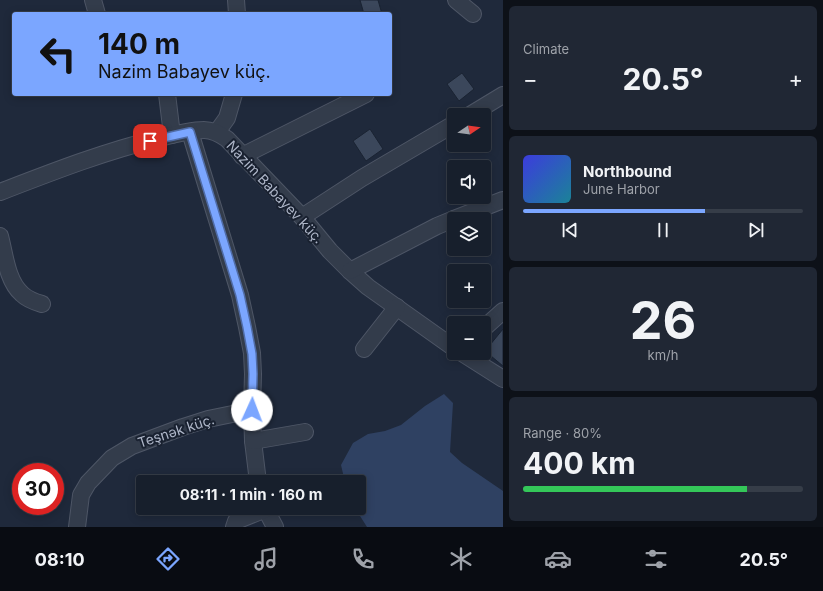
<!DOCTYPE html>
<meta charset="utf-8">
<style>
:root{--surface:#171f2c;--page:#202734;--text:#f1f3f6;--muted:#9ea2a9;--line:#363d48;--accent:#7ba6ff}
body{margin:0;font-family:Inter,sans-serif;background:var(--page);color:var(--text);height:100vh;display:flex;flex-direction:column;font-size:15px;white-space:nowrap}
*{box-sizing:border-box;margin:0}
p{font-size:13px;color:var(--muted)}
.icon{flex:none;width:22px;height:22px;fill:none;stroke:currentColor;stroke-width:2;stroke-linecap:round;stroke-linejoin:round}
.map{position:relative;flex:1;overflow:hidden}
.drawer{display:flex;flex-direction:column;gap:6px;padding:6px;background:#0d1118;width:320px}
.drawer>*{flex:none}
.guide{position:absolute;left:12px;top:12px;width:380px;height:84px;border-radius:4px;box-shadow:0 2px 10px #0003,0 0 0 1px var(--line);background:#7ba6ff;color:#111;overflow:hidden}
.needle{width:26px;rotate:77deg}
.controls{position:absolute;left:447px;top:108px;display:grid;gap:8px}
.controls a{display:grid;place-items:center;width:44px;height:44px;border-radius:4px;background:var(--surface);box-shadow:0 2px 10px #0003,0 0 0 1px var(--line);font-size:20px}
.speed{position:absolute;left:12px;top:463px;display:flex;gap:8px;font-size:20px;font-weight:700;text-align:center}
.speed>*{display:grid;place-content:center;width:52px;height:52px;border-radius:50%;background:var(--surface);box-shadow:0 2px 10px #0003,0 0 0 1px var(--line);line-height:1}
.speed .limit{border:6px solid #d22;background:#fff;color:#111}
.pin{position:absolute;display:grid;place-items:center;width:34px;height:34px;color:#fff;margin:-17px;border-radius:8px;box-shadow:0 2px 6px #0006}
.me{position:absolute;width:44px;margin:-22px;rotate:2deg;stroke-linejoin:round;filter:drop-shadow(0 0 3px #0008)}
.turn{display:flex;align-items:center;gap:14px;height:84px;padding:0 20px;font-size:18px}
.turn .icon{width:52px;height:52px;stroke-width:2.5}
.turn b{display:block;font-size:28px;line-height:34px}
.big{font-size:30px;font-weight:700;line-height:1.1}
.drawer .card{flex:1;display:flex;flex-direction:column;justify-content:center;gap:6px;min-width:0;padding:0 14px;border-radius:6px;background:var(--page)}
.drawer .dial{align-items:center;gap:0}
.dial b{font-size:52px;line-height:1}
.song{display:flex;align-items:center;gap:12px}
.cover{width:48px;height:48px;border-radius:6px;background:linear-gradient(135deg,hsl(240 70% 55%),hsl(190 70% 35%))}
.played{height:4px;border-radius:2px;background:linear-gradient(90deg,var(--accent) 65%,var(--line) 65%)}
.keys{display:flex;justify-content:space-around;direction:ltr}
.heat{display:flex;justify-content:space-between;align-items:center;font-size:22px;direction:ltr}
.charge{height:6px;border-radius:3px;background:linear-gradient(90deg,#34c759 80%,var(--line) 0)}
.trip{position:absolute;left:136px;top:475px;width:230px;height:40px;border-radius:4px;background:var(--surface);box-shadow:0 2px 10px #0003,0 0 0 1px var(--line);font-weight:700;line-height:40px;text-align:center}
.menu{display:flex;height:64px;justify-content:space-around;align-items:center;background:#090c12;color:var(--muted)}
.menu .icon{width:28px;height:28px}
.menu .on{color:var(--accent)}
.menu b{font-size:18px;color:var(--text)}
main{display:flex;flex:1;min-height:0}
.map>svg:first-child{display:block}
.water{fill:#2f4162}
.building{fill:#3b475b;stroke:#1a2332}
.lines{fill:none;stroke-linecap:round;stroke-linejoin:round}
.minor-casing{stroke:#4e5666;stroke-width:18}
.minor{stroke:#333c4b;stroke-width:16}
.route-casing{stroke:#506ca6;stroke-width:10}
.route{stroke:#7ba6ff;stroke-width:7}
.labels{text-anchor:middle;stroke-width:4;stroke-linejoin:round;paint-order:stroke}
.street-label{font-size:14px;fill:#aeb6c8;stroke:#192130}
</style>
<main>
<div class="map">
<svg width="503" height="527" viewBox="0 0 503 527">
<rect width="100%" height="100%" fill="#1f293b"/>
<!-- water -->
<polygon class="water" points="444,394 453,403 450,452 462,463 503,491 503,527 367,527 355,508 359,508 359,482 345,482 341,465 353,443 368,434 385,431 401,425 425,406"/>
<!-- building -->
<g class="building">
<polygon points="360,0 378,0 382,14 364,14"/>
<polygon points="462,73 474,89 459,101 447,84"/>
<polygon points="370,129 383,149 366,161 353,141"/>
<polygon points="503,329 503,366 485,351"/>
</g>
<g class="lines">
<defs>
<g id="minor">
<polyline points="93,0 97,14"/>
<polyline points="236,0 237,14"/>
<polyline points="456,0 473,14"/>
<polyline points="167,94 172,135"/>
<polyline points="470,115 503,95"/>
<polyline points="217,132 227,118 234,94"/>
<polyline points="242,156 366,94"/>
<path d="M 0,192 C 52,172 103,152 156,139 C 171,135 189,130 204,130 C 213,130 220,134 227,139 L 302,217 L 330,251 L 350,271 L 368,287 L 454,348"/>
<polyline points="302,217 362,178 454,124"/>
<polyline points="454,219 503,200"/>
<path d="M 0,236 C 5,255 7,281 22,294 C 27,299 35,302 42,304"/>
<polyline points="350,271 437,226 454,219"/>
<polyline points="484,328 503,311"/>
<polyline points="364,349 397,307"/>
<polyline points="462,353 503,379"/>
<polyline points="252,410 253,441 258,482"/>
<polyline points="253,441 305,432"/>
<polyline points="265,508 275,527"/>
<polyline points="77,527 81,495 88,483 112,458 132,446 183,427 208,419 252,410 253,374 252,353 247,327 240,295 190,132"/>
<polyline points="234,527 236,521 266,509"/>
</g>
</defs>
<!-- minor casing -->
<use href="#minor" class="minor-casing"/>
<!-- minor -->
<use href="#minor" class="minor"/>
</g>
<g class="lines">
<defs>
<polyline id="route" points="150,141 190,132 240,295 247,327 252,354 253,374 252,410"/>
</defs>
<!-- route casing -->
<use href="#route" class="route-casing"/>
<!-- route -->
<use href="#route" class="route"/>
</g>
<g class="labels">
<!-- street labels -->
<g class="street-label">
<text transform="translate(275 192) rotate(47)" y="5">Nazim Babayev küç.</text>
<text transform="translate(176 431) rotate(-18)" y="5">Teşnək küç.</text>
</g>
</g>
</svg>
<div class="controls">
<a><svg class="needle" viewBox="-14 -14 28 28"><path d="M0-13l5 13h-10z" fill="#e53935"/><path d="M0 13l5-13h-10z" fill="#9ea2a9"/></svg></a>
<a><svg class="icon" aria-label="sound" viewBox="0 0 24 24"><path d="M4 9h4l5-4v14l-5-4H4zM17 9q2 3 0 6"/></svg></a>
<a><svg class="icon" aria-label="layers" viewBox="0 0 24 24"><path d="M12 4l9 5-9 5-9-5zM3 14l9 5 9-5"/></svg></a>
<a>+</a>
<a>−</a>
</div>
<div class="speed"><div class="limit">30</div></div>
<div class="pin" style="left:150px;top:141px;background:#d93025"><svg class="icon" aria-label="arrive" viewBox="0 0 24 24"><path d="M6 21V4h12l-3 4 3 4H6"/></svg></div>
<svg class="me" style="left:252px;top:410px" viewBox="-20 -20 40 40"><circle r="19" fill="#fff"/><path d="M0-13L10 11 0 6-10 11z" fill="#7ba6ff"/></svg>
<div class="trip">08:11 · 1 min · 160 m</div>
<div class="guide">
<div class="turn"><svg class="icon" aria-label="left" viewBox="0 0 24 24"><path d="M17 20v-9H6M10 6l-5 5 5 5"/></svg><div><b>140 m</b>Nazim Babayev küç.</div></div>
</div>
</div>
<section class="drawer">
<div class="card"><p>Climate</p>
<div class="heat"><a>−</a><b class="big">20.5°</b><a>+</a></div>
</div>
<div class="card">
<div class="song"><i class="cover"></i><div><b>Northbound</b><p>June Harbor</p></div></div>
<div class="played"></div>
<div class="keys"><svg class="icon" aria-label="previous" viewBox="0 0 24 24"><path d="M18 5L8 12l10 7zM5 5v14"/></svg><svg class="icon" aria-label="pause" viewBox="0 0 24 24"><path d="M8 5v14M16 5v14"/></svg><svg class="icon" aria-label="next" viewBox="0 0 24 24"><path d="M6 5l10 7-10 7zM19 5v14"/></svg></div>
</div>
<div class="card dial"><b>26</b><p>km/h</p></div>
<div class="card"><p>Range · 80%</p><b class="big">400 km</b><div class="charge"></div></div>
</section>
</main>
<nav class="menu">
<b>08:10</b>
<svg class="icon on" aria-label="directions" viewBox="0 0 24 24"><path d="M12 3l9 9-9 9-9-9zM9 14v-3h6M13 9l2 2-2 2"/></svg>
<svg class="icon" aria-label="music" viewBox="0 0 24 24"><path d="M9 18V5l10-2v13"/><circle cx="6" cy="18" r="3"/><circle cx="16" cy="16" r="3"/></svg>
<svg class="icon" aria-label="phone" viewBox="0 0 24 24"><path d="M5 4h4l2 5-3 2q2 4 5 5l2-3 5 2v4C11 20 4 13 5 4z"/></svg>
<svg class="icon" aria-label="climate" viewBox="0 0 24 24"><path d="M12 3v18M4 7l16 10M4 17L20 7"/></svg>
<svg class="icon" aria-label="car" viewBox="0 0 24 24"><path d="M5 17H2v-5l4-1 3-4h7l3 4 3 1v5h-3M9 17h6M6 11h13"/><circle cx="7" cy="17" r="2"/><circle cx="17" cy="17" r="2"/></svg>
<svg class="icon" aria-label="filters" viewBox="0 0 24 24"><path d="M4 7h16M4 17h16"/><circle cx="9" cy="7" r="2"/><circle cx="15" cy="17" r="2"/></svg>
<b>20.5°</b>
</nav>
